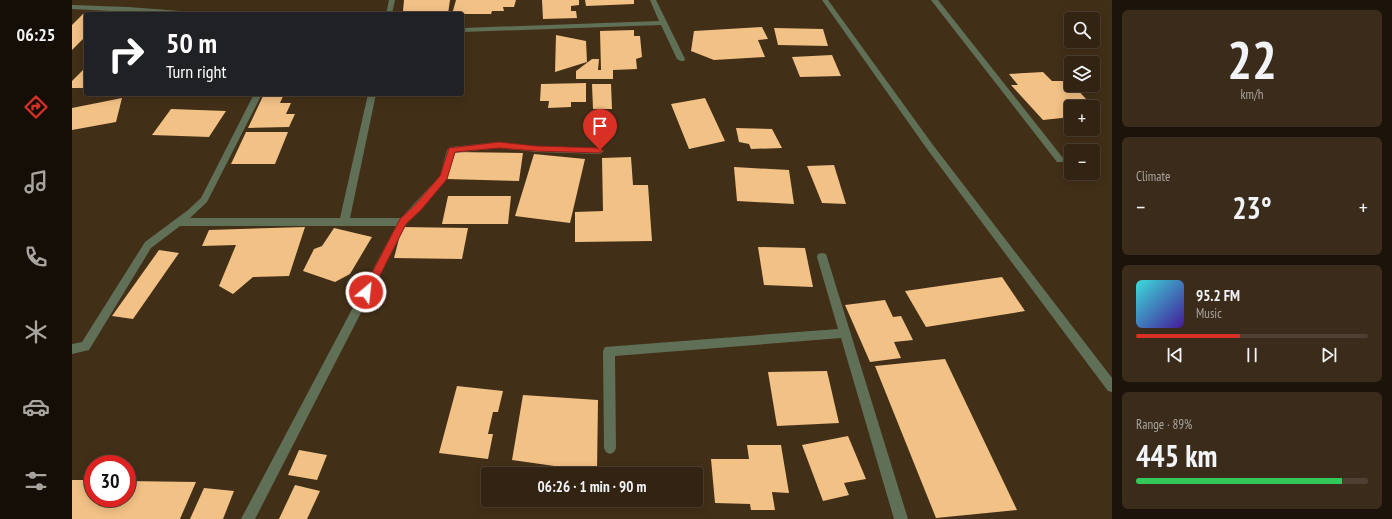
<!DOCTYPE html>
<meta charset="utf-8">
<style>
:root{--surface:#322312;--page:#3a2b1b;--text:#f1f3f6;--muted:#a8a49f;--line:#4d4032;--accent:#d93025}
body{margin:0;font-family:"PT Sans Narrow",sans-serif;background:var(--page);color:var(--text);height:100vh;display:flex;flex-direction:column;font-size:15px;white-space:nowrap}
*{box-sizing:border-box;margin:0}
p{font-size:13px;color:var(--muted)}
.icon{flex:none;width:22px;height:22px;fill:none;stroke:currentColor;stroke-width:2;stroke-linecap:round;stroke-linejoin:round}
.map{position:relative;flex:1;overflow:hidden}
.panel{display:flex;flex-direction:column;gap:10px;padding:10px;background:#1c130a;width:280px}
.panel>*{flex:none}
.banner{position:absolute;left:12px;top:12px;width:380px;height:84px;border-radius:4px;box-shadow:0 2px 10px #0003,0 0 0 1px var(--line);background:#202124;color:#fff;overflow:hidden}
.controls{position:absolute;left:992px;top:12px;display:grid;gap:8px}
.controls a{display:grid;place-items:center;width:36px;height:36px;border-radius:4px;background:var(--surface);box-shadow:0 2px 10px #0003,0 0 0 1px var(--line);font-size:20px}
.speed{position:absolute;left:12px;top:455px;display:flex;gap:8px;font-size:20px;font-weight:700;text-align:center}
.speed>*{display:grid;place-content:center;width:52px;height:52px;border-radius:50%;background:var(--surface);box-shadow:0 2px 10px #0003,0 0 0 1px var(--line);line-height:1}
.speed .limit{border:6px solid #d22;background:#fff;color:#111}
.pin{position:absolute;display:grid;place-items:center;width:34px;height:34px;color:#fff;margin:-41px -17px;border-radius:50% 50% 50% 0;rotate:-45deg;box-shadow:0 0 4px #0007}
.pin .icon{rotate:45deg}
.me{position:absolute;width:44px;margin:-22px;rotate:28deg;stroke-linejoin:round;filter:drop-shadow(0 0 3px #0008)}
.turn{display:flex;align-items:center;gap:14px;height:84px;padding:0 16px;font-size:18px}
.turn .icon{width:52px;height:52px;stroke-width:2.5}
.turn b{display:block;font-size:28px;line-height:34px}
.big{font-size:30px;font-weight:700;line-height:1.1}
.panel .card{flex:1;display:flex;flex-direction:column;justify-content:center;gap:6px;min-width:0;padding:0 14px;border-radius:6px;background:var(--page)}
.panel .dial{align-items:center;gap:0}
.dial b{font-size:52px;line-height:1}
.song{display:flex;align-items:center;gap:12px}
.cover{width:48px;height:48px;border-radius:6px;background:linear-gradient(135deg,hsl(180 70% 55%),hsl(260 70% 35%))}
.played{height:4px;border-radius:2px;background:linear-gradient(90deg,var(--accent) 45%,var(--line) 45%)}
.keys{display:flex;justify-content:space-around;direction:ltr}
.heat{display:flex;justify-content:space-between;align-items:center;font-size:22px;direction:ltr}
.charge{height:6px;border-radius:3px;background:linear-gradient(90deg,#34c759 89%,var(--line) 0)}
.trip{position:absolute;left:409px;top:467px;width:222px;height:40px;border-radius:4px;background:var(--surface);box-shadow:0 2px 10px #0003,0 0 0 1px var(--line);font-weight:700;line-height:40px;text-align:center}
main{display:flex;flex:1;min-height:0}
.dock{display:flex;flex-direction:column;width:72px;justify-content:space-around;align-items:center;background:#140e07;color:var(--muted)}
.dock .icon{width:28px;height:28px}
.dock .on{color:var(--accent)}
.dock b{font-size:18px;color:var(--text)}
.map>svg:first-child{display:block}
.building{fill:#f2c186}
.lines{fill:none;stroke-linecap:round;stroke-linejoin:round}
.minor{fill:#607057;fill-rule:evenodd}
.route{fill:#d93025;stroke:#8d1f18}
</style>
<main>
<nav class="dock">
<b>06:25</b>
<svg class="icon on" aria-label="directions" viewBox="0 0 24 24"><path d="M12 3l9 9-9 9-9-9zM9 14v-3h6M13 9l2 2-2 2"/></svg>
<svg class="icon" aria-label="music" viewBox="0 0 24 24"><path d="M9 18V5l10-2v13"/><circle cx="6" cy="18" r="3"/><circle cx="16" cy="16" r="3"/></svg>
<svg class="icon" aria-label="phone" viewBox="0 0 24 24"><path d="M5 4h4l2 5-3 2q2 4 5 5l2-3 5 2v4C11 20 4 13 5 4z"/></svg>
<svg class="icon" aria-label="climate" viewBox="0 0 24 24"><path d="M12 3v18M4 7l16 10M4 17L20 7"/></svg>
<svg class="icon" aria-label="car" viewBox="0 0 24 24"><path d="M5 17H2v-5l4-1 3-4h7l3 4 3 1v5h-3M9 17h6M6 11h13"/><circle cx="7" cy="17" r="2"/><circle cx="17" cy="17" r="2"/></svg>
<svg class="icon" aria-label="filters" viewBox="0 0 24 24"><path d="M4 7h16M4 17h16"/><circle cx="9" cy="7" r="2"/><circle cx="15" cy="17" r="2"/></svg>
</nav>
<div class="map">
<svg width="1040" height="519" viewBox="0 0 1040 519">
<rect width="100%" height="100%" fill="#422f18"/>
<!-- building -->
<g class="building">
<polygon points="332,0 378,0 376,14 336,14 331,11"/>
<polygon points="384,0 444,0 442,7 431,7 432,11 420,11 419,14 380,14"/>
<polygon points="470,0 507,0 507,5 499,6 499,11 504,11 505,18 471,19"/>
<polygon points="513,0 562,0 562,4 514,6"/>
<polygon points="11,14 14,14 14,36 0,50 0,25"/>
<polygon points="690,27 696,39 686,40 693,57 642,60 619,51 622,31"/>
<polygon points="702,28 751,29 756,46 706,45"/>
<polygon points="562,30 562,36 568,36 570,57 564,59 565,69 541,70 541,79 504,79 504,71 520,59 527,59 526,70 529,70 528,31"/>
<polygon points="484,35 514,41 515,62 483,72"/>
<polygon points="760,55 769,76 728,77 720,57"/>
<polygon points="14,67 14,88 0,88 0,81"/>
<polygon points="971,72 980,81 997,81 999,85 1001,85 1028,114 1021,115 1021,107 999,107 999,117 971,120 939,85 946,85 937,74"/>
<polygon points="514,83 514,102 499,102 499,107 476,108 477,101 468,101 469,84"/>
<polygon points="520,84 539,84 540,109 521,109"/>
<polygon points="192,94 212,94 208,103 219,103 214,114 223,114 217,127 176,128"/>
<polygon points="50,98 44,122 0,130 0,108"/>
<polygon points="633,98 653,141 617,149 599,104"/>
<polygon points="99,109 154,111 137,137 80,135"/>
<polygon points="664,128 700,129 710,148 679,149 677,144 667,142"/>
<polygon points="174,132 216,132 203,164 159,164"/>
<polygon points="381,152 451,153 447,181 374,179"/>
<polygon points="462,154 513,159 498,223 443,216"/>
<polygon points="559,157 561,185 576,185 580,241 503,242 503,212 531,211 530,158"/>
<polygon points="762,165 774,204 750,203 735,166"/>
<polygon points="662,167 717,170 722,204 665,201"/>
<polygon points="376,196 439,196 436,224 370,224"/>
<polygon points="233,227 217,276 181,277 161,294 147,286 164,245 130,246 137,230"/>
<polygon points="330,227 396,228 390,259 322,258"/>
<polygon points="262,228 300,237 278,274 263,282 231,271 242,249 250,246"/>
<polygon points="686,247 733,248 741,287 692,285"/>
<polygon points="87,250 107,253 61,319 40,316"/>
<polygon points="930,277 953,311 854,327 833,291"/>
<polygon points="813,300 821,317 829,316 841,340 822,342 829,358 798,362 773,305"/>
<polygon points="873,359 945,510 864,518 803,366"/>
<polygon points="755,371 767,423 705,426 696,372"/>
<polygon points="385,386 431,391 426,412 421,412 416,434 421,434 416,459 367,453"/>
<polygon points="451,395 526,400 525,472 440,460"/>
<polygon points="776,436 794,479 772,483 777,495 751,501 730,445"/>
<polygon points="675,445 709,445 717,493 700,492 703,510 679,510 678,504 643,503 639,459 677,459"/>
<polygon points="227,450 255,455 245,480 216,475"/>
<polygon points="0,480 21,480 21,498 55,498 55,481 124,482 108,519 0,519"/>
<polygon points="223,485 248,491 235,519 207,519"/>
<polygon points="132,488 162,491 151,519 118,519"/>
</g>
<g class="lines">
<!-- minor -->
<g class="minor">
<polygon points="317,0 323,0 320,14 314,14"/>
<polygon points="578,0 584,0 613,59 612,61 609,61 605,59 589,25 390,32 391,28 587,21"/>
<polygon points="750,0 756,0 861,145 1040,378 1040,392 1036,391 855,149"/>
<polygon points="859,0 866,0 991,158 992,160 991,162 985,162"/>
<polygon points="0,5 56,7 122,12 125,14 95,14 0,9"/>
<polygon points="182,94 190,94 135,202 118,218 268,218 296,94 304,94 278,218 329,218 368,176 375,150 379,147 427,142 464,146 528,148 532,151 528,154 464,152 427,148 383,153 375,179 334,225 183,519 169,519 324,226 108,226 79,248 17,350 0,354 0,344 10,342 73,242 116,210 129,198"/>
<polygon points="750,253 754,254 755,257 836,519 822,519 769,338 543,356 544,448 542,452 538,454 534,452 532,448 531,351 533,347 766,329 745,257 746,254"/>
</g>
</g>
<!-- route -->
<polygon class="route" points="427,142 464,146 528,148 531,150 528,153 464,151 427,148 383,152 375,179 349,210 334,224 298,295 291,295 290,292 291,290 328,219 343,205 368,176 377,148"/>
</svg>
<div class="controls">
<a><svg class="icon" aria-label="search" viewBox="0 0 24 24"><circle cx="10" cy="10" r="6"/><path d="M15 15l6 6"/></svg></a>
<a><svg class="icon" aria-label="layers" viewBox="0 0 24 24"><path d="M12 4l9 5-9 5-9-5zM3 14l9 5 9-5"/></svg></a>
<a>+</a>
<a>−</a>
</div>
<div class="speed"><div class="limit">30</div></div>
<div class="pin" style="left:528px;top:150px;background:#d93025"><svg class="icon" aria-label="arrive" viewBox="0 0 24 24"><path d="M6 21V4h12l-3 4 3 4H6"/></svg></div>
<svg class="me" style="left:294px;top:292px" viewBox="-20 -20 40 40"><circle r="17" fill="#d93025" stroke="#fff" stroke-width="3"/><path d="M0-11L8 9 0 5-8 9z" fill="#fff"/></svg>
<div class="trip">06:26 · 1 min · 90 m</div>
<div class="banner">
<div class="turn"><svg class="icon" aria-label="right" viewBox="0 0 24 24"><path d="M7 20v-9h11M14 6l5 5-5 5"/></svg><div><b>50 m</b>Turn right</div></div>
</div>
</div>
<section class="panel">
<div class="card dial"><b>22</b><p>km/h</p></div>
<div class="card"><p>Climate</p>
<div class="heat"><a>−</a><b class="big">23°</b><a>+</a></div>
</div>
<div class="card">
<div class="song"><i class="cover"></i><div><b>95.2 FM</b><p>Music</p></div></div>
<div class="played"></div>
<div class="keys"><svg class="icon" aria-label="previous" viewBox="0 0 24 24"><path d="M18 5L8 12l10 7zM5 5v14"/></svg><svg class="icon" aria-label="pause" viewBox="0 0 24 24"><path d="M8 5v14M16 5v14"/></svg><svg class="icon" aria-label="next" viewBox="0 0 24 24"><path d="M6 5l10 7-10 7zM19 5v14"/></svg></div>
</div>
<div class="card"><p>Range · 89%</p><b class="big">445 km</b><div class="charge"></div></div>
</section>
</main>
